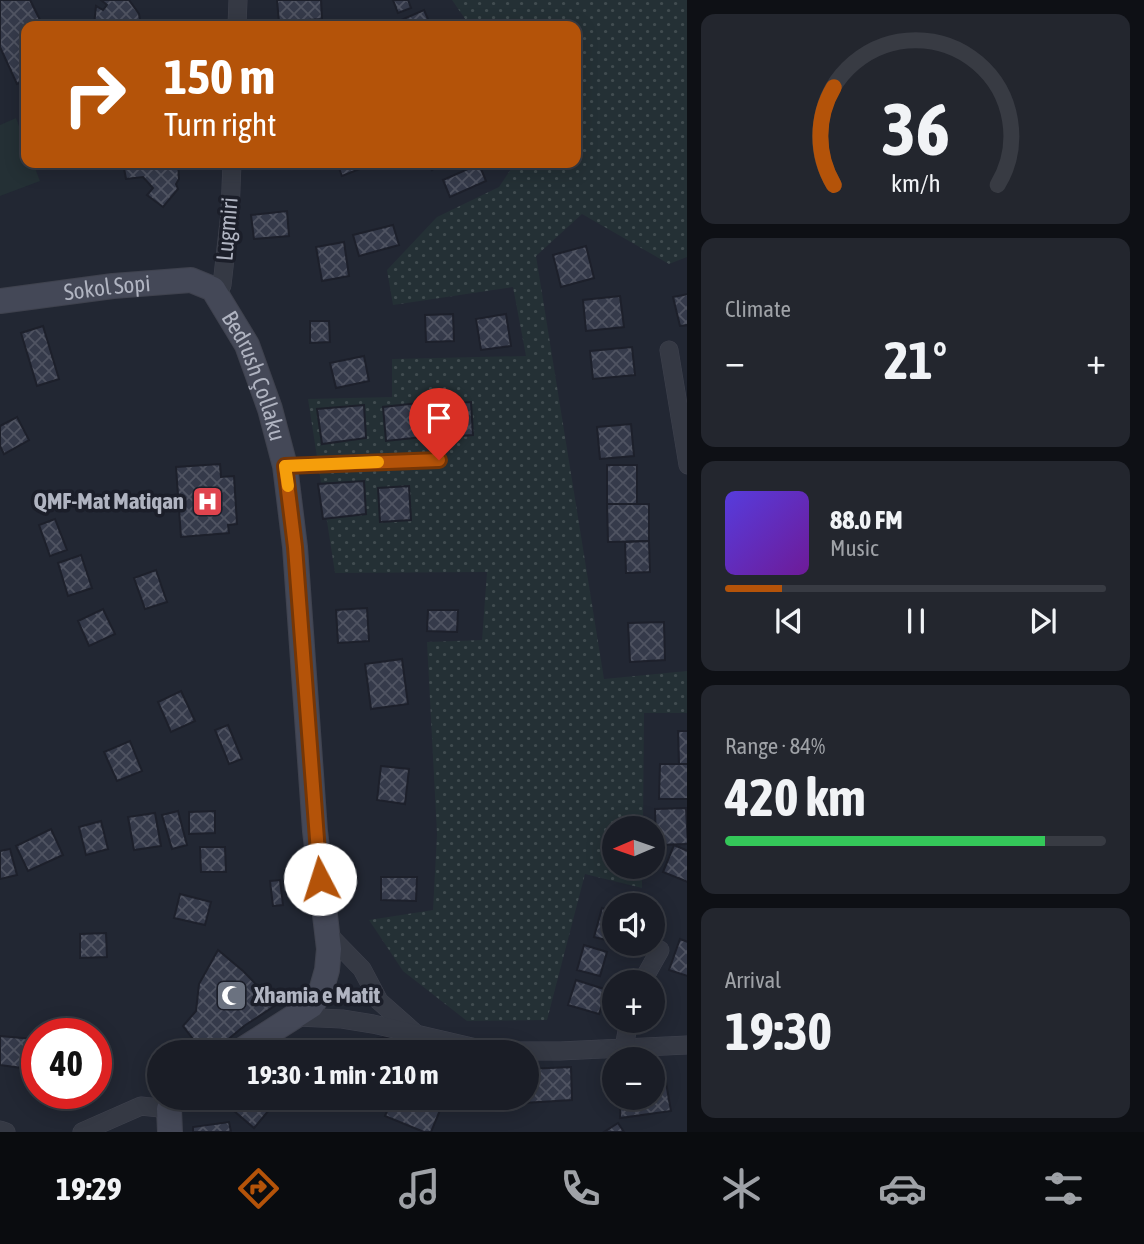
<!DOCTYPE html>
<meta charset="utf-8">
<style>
:root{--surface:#1a1d26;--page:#23262e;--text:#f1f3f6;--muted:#9fa2a7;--line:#383b43;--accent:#b45309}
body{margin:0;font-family:"Asap Condensed",sans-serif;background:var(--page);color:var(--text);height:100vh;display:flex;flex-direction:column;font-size:26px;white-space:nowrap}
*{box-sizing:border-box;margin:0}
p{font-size:23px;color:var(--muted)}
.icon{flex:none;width:38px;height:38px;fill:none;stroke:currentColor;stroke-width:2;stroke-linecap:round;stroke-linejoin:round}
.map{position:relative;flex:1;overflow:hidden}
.details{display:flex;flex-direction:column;gap:14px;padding:14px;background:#0e1015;width:457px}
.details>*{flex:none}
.top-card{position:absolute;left:21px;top:21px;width:560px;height:147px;border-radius:14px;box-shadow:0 4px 18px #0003,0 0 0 2px var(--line);background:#b45309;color:#fff;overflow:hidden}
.needle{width:46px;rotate:268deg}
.fabs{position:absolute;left:602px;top:816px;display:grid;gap:14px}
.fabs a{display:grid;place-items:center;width:63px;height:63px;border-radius:50%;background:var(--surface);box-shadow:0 4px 18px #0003,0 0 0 2px var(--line);font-size:35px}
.speed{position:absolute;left:21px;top:1018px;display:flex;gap:14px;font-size:35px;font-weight:700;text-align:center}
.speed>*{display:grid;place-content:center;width:91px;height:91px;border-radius:50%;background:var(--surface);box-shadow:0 4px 18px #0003,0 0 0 2px var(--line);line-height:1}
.speed .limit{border:10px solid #d22;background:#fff;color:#111}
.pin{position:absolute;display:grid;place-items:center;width:60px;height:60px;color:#fff;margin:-72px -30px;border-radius:50% 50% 50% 0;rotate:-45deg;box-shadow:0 0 7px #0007}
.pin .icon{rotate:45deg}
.me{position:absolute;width:77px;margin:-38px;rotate:355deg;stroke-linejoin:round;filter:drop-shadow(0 0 5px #0008)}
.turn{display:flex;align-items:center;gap:24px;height:147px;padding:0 28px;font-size:32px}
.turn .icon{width:91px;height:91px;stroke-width:2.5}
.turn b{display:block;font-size:49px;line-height:60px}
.big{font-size:52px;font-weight:700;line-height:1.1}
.details .widget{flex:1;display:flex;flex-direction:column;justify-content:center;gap:10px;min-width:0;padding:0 24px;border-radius:14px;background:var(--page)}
.details .dial{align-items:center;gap:0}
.dial svg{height:182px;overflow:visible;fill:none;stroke:var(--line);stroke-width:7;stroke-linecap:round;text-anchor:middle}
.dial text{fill:var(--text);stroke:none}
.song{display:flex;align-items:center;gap:21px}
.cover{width:84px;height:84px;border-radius:10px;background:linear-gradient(135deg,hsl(250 70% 55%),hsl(280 70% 35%))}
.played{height:7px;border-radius:4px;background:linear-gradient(90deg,var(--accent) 15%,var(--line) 15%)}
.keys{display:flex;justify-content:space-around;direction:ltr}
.heat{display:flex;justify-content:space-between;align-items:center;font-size:38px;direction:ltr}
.charge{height:10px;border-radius:5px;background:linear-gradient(90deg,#34c759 84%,var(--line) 0)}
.trip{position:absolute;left:147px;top:1040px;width:392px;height:70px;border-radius:35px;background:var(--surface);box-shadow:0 4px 18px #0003,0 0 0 2px var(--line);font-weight:700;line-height:70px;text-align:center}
.tabs{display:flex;height:112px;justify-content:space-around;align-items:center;background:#0a0c0f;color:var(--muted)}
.tabs .icon{width:49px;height:49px}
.tabs .active{color:var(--accent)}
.tabs b{font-size:32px;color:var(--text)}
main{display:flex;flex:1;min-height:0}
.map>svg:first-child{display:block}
.grass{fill:url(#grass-dots)}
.green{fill:#243035}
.building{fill:url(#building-cross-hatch);stroke:#1d202b;stroke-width:2}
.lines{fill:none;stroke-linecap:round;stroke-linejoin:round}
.lane-casing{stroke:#3f424e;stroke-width:10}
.street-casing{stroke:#3f424e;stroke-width:19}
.secondary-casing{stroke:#3f424e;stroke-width:26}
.lane{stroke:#353944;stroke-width:9}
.street{stroke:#353944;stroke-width:18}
.secondary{stroke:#444857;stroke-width:24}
.route-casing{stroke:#753606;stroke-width:18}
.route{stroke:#b45309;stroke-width:12}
.slow{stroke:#f59e0b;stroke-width:12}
.labels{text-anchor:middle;stroke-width:7;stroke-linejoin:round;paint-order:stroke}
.street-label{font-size:23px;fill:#b0b4c1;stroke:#1b1e29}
.poi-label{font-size:23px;font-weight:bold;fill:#b0b4c1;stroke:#1b1e29;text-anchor:end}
</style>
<main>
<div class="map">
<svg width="688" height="1132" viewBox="0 0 688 1132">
<defs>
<pattern id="grass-dots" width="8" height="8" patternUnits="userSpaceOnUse" patternTransform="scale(1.75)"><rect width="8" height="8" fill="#243035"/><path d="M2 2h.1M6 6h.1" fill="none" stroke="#414c50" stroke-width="1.8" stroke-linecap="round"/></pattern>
<pattern id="building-cross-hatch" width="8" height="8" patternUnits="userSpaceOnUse" patternTransform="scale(1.75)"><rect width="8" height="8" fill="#353a4a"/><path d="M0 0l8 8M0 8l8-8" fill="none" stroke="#505462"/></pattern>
</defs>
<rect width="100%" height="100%" fill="#222733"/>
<!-- grass -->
<polygon class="grass" points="452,0 687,0 687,257 669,264 582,214 536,256 604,679 688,671 687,713 644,713 643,828 614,828 614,866 642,866 642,888 585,874 547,1020 467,1021 403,971 369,920 433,910 437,834 427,642 482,640 487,572 335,573 308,399 392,397 392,359 526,356 513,287 393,305 387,270 437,217 499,187 515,163 576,163 576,26 470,26"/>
<!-- green -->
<polygon class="green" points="16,118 26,145 26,163 33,163 40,181 0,196 0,125"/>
<!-- building -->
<g class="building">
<polygon points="0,0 30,0 43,26 26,26 26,80 17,84 0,47"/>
<polygon points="101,0 129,0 139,14 141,26 94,26 96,6 103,10 107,5"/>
<polygon points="277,0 321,0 322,19 279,22"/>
<polygon points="393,0 408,0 411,8 398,13"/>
<polygon points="424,10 431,26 401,26 399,21"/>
<polygon points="123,163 178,163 179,179 176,184 178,189 163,207 147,195 153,188 143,177 126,179"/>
<polygon points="337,163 365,163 367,166 342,176"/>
<polygon points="428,163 442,163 432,170"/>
<polygon points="479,164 486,181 450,197 443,180"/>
<polygon points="287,211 289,236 254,239 251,215"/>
<polygon points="393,225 399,245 359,256 353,235"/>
<polygon points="344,242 349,276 322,281 316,247"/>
<polygon points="586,246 594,278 561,287 553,255"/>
<polygon points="688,294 688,325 680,326 673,297"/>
<polygon points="620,296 624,327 586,331 583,300"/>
<polygon points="453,314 454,341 426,342 425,315"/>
<polygon points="506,314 511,346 481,350 476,319"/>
<polygon points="310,321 329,321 330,342 310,343"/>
<polygon points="43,326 59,379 37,386 21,333"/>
<polygon points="632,347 635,375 593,379 590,351"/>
<polygon points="364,356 369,381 336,388 330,363"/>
<polygon points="428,402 432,436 386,441 383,407"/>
<polygon points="471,402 473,435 442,437 440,404"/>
<polygon points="364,405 366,438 322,444 317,409"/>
<polygon points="17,417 29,440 4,454 0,446 0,426"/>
<polygon points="631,424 634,456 600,459 597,427"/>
<polygon points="220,464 221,477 234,476 237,524 228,525 229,533 181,537 176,467"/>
<rect x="607" y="465" width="30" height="39"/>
<polygon points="364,481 366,514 323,519 318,484"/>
<polygon points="409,486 411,520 380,522 378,488"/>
<polygon points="607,504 649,504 649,541 608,542"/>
<polygon points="55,519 67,550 50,556 39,525"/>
<polygon points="649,541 650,572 626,573 625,542"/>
<polygon points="81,555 92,588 68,596 58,563"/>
<polygon points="156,570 167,602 145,609 134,578"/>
<polygon points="367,608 369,641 338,643 336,610"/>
<polygon points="103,609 115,634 89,646 78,621"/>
<polygon points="428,610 458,610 457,632 427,631"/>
<polygon points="664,622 665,660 630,662 628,623"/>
<polygon points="402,659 408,704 371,709 365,664"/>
<polygon points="181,691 195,721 171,732 158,702"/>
<polygon points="228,725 242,759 229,764 215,730"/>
<polygon points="678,731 688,731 688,764 679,764"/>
<polygon points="130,741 142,771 117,781 104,752"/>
<polygon points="660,764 688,764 688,799 659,799"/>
<polygon points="381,766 409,769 405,804 377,800"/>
<polygon points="686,808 688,844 656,845 655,809"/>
<polygon points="178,811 187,845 172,849 162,815"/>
<polygon points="215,811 215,833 189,834 189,812"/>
<polygon points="155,813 161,846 134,850 128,817"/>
<polygon points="101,821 108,849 86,855 79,827"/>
<polygon points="51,829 63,855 28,871 16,846"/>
<polygon points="674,845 688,851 688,882 663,872"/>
<polygon points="200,847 225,847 226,872 201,872"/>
<polygon points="10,849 17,875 0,879 0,851"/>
<polygon points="381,877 417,877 416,901 381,900"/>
<polygon points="280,880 283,905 273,906 270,881"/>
<polygon points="180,894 211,902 205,925 174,918"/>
<polygon points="602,908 614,912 614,942 594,937"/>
<polygon points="106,933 107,957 80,958 80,934"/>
<polygon points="680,939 688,942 688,976 669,970"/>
<polygon points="584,945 607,952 600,976 577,970"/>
<polygon points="218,950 243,971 276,1005 244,1026 213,1052 203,1052 183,1026 196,1011 199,984"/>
<polygon points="576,980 607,990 599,1014 568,1005"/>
<polygon points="0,1036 33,1039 30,1069 0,1065"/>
<polygon points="388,1037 390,1052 358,1052 357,1042"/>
<polygon points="571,1067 572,1100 523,1103 523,1097 527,1097 527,1069"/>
<polygon points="653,1077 665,1077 671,1111 620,1118 621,1097 653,1097"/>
<polygon points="234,1097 280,1097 254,1128 227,1105"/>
<polygon points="393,1097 428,1097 443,1103 431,1132 424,1132 385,1116"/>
<polygon points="466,1097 489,1097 483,1110 464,1102"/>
<polygon points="229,1122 231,1132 193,1132 193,1127"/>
<polygon points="618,1123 624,1132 604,1132"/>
</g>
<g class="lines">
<defs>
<polyline id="lane" points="287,466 439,460"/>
<g id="street">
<polyline points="237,26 238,0"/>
<polyline points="213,289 222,285 230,213 232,163"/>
<polyline points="669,350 688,465"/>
<polyline points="326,932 362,969 379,1001 414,1032"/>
<polyline points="642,982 660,950"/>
<polyline points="297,1017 342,1019 373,1024 489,1051 560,1051 688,1045"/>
<polyline points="624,1048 629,1020"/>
<polyline points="0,1130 6,1132"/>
<polyline points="82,1132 141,1106 169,1109"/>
</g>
<g id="secondary">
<path id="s1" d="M 0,301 L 113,286 L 191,280 L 213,289 L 247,345 L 270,409 L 285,466 L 295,547 L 315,831 L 329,949 L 327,970 L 321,991 L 311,1006 L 239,1052"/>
<polyline points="170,1132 169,1109 174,1097"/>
</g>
</defs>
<!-- lane casing -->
<use href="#lane" class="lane-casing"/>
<!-- street casing -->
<use href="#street" class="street-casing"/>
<!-- secondary casing -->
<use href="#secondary" class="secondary-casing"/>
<!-- lane -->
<use href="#lane" class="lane"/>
<!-- street -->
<use href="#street" class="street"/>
<!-- secondary -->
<use href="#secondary" class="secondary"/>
</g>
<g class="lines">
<defs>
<polyline id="route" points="320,879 295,547 285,466 439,460"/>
</defs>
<!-- route casing -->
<use href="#route" class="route-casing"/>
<!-- route -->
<use href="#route" class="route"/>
<!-- slow -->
<polyline class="slow" points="288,486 285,466 378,462"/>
</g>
<!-- icons -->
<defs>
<symbol id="hospital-square" viewBox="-11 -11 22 22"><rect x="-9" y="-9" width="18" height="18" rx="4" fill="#e0444e" stroke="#1b1e29"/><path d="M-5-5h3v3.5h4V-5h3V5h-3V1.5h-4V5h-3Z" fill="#fff"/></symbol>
<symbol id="mosque-square" viewBox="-11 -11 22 22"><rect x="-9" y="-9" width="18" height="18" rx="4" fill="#6b7280" stroke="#1b1e29"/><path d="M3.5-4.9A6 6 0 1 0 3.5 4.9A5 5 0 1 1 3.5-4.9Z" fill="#fff"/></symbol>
</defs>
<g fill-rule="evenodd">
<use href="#hospital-square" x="190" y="484" width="35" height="35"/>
<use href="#mosque-square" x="214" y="978" width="35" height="35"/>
</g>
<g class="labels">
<!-- street labels -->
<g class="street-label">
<text transform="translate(227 229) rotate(-85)" y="8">Lugmiri</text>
<text dy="8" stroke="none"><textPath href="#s1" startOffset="108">Sokol Sopi</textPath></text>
<text dy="8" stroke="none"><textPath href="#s1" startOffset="313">Bedrush Çollaku</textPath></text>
</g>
<!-- poi labels -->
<g class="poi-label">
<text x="184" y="509">QMF-Mat Matiqan</text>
<text x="254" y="1003" text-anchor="start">Xhamia e Matit</text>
</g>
</g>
</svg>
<div class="fabs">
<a><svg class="needle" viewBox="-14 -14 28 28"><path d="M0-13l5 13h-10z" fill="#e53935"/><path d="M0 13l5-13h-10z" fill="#9fa2a7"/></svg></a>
<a><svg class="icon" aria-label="sound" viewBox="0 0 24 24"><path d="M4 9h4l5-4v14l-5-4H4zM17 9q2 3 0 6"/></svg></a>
<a>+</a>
<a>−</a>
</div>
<div class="speed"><div class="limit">40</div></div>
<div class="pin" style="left:439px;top:460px;background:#d93025"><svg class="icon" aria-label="arrive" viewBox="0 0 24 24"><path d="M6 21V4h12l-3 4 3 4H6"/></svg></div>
<svg class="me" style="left:320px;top:879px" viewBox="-20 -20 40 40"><circle r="19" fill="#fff"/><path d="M0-13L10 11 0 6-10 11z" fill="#b45309"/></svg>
<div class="trip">19:30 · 1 min · 210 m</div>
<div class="top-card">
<div class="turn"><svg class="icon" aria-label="right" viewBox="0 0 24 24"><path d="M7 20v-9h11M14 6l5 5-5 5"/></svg><div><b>150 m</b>Turn right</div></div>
</div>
</div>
<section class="details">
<div class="widget dial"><svg viewBox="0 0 100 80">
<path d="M14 69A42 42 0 1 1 86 69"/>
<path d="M14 69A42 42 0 0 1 14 26" stroke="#b45309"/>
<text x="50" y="56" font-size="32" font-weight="700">36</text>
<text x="50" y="72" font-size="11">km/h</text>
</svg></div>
<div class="widget"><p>Climate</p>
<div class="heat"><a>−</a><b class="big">21°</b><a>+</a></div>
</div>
<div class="widget">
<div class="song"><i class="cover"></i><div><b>88.0 FM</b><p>Music</p></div></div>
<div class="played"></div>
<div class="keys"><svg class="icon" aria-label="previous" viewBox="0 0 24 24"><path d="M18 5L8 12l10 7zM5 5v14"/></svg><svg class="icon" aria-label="pause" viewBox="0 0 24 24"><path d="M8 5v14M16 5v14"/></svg><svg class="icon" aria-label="next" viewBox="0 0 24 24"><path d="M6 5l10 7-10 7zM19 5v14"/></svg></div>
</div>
<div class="widget"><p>Range · 84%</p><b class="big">420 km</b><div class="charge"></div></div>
<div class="widget"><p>Arrival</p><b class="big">19:30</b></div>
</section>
</main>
<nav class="tabs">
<b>19:29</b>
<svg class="icon active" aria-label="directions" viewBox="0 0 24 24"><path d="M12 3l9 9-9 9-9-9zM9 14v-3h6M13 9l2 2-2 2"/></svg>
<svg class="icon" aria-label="music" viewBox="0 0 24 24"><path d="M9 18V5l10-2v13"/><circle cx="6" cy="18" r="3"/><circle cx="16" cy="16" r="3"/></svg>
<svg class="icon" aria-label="phone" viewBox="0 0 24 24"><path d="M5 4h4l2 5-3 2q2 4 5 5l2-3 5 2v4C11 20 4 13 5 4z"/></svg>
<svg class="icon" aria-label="climate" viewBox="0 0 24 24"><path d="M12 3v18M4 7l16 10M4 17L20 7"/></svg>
<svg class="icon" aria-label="car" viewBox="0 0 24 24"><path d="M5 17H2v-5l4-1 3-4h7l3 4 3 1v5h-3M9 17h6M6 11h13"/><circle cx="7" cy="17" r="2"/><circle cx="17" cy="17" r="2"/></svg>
<svg class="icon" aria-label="filters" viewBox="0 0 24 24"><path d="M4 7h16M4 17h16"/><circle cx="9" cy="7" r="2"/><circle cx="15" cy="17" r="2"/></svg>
</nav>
